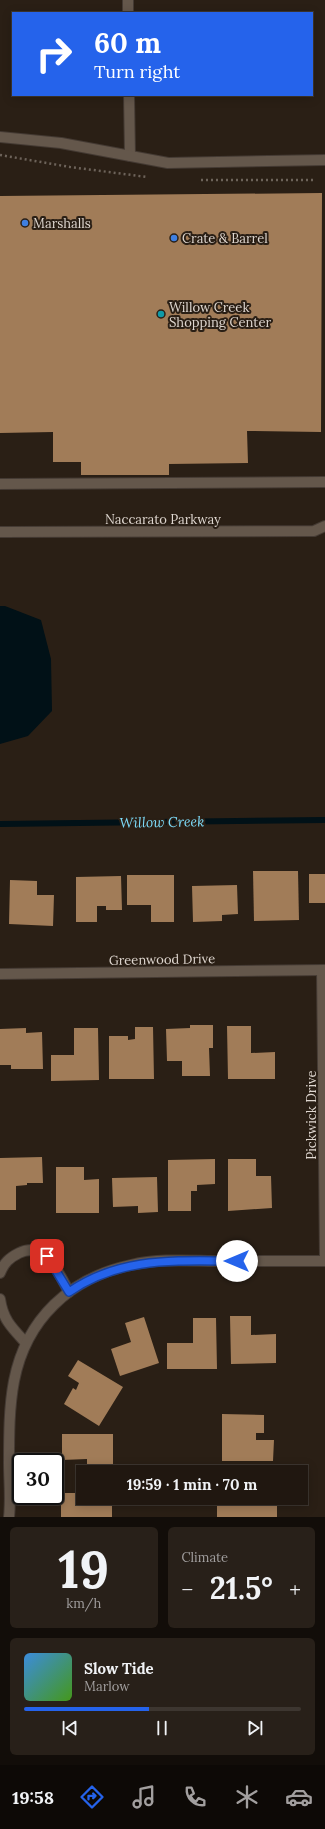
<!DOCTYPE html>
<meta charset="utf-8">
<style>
:root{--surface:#201710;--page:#282019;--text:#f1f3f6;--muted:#a29f9f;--line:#3d3630;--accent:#2563eb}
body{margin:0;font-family:Lora,serif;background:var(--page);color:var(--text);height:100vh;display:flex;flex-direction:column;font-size:15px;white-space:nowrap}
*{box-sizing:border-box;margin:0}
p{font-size:13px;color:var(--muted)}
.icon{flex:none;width:22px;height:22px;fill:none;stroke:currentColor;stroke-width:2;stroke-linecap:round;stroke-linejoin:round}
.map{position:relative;height:1517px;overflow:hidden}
.panel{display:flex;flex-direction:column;gap:10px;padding:10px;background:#120d09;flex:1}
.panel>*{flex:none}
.top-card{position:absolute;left:12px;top:12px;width:301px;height:84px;border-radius:0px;box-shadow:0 2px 10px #0003,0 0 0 1px var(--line);background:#2563eb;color:#fff;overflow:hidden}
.speed{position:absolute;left:12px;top:1453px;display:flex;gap:8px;font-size:20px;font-weight:700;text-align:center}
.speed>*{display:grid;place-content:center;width:52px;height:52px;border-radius:50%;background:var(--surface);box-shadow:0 2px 10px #0003,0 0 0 1px var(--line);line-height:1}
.speed .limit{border:2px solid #111;border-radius:6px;background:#fff;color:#111}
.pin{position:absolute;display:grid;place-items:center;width:34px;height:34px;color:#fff;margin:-17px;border-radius:8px;box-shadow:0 2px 6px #0006}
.me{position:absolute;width:44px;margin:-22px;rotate:270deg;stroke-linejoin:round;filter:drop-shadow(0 0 3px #0008)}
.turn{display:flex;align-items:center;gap:14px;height:84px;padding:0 16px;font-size:18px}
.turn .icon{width:52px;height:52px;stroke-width:2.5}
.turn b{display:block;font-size:28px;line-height:34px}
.big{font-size:30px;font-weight:700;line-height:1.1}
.panel .card{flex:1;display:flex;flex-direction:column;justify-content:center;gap:6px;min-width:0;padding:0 14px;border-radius:6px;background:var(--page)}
.panel .dial{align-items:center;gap:0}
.dial b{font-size:52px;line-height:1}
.song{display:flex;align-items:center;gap:12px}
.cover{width:48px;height:48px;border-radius:6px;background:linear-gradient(135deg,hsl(210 70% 55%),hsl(100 70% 35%))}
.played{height:4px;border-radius:2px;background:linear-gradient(90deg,var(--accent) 45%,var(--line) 45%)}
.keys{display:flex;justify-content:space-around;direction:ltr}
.heat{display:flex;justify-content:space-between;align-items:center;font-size:22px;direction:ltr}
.panel .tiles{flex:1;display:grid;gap:10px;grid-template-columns:1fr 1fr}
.card:last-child{grid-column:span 2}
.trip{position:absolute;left:76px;top:1465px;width:232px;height:40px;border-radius:0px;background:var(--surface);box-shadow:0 2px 10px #0003,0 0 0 1px var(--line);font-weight:700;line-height:40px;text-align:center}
.tabs{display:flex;height:64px;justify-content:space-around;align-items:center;background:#0d0906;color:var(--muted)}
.tabs .icon{width:28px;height:28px}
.tabs .current{color:var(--accent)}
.tabs b{font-size:18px;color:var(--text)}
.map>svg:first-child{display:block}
.water{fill:#011117}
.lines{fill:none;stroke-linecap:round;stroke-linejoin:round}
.stream{stroke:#011117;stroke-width:6}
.building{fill:#a17c58}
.minor-casing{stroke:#443a33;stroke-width:12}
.path{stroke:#6d635a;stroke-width:2.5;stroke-dasharray:2 3;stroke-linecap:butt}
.minor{stroke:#64574b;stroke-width:10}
.route-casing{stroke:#184099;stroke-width:10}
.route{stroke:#2563eb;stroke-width:7}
.shop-dot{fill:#3f7fe0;stroke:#2a1f15;stroke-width:1.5}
.culture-dot{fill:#0f9aa8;stroke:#2a1f15;stroke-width:1.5}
.labels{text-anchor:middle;stroke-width:4;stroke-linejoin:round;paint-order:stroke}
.poi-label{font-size:13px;fill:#dfd7d0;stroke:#2a1f15;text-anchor:start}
.street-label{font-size:13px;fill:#dfd7d0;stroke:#2a1f15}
.water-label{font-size:14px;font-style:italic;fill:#7ddbf9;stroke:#2a1f15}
</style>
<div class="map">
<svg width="325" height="1517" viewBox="0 0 325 1517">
<rect width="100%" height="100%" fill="#2a1f15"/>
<!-- water -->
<polygon class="water" points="0,606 5,606 41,620 51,659 52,711 28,736 0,744"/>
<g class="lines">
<!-- stream -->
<polyline class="stream" points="0,824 325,820"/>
</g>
<!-- building -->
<g class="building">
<polygon points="322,193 321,432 247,431 248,463 169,464 169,475 81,475 81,462 53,462 53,432 0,433 0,196"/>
<polygon points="253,871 298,871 299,920 254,921"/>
<rect x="309" y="874" width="16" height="29"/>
<polygon points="127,875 174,875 174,922 151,922 151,905 127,905"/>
<polygon points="121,876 122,910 106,910 106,906 97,906 97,922 76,922 76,877"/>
<polygon points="10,880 37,881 37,895 54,895 53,926 9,924"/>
<polygon points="237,885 238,914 222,915 222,921 193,922 192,886"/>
<polygon points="190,1025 213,1025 213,1048 209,1048 210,1076 182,1076 182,1061 167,1061 166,1029 190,1028"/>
<polygon points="227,1026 251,1026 251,1053 275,1052 275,1079 228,1079"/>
<polygon points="135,1027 153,1027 154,1079 109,1079 109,1036 128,1036 128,1040 135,1039"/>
<polygon points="26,1028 26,1033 42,1032 43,1069 11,1069 11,1065 0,1065 0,1029"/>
<polygon points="74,1028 98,1028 99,1080 51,1081 51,1055 74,1055"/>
<polygon points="42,1157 43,1183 27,1183 27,1185 16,1186 16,1210 0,1210 0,1158"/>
<polygon points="215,1159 215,1184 197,1185 197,1191 191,1191 191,1211 168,1211 168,1160"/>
<polygon points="228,1159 256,1159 256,1176 271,1176 272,1208 228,1211"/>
<polygon points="56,1167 84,1167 84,1180 99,1179 99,1213 56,1213"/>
<polygon points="157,1177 158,1212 138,1213 138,1206 113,1207 112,1178"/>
<polygon points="230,1316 251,1316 251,1335 276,1334 276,1363 231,1364"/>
<polygon points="144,1317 159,1363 120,1376 111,1349 131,1342 125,1323"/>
<polygon points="193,1318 216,1318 217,1369 167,1369 167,1343 193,1343"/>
<polygon points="78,1360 123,1387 99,1426 64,1404 73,1388 76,1390 79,1383 68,1376"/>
<polygon points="222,1414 264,1415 264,1433 256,1433 256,1440 274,1440 273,1461 222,1461"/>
<polygon points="62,1434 113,1434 113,1472 87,1472 87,1459 62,1460"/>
<polygon points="61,1493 83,1493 83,1498 112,1498 112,1517 61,1517"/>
<rect x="217" y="1498" width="60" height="19"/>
</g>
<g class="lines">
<defs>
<g id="minor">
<polyline points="128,0 128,13"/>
<polyline points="129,95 130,156"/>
<polyline points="0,137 61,143 168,163 325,160"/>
<polyline points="0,484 325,482"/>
<polyline points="0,532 314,531 325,526"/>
<polyline points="322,970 325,1259"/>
<polyline points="0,974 325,970"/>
<path d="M 0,1273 C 4,1263 9,1258 19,1253 C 46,1240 59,1274 69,1292"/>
<path d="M 0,1299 C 3,1320 12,1328 26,1343"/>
<path d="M 9,1517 C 11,1499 9,1481 9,1463 C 9,1436 9,1407 14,1381 C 26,1319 70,1278 131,1265 C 161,1258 192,1261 222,1261 C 256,1261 291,1261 325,1261"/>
</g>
</defs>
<!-- minor casing -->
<use href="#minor" class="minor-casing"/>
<!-- path -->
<g class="path">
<polyline points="0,155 70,167 147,177"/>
<polyline points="201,180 315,180"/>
</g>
<!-- minor -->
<use href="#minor" class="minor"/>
</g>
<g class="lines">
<defs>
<path id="route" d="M 47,1256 L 69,1292 C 121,1256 177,1261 237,1261"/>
</defs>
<!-- route casing -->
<use href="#route" class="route-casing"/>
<!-- route -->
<use href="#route" class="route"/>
</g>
<!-- markers -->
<g class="shop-dot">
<circle cx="25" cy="223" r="4"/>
<circle cx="174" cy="238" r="4"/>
</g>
<circle class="culture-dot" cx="161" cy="314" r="4"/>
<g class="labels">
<!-- poi labels -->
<g class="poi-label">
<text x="33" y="228">Marshalls</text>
<text x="182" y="243">Crate &amp; Barrel</text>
<text x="169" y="312">Willow Creek<tspan x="169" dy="15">Shopping Center</tspan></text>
</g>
<!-- street labels -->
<g class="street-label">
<text x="163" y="524">Naccarato Parkway</text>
<text transform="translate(162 959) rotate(-1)" y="5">Greenwood Drive</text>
<text transform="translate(311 1115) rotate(-90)" y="5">Pickwick Drive</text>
</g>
<!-- water labels -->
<g class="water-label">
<text transform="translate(162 822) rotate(-1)" y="5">Willow Creek</text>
</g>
</g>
</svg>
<div class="speed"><div class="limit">30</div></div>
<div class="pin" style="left:47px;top:1256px;background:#d93025"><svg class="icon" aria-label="arrive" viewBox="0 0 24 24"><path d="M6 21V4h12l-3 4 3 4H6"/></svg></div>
<svg class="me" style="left:237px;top:1261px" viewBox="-20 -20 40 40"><circle r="19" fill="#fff"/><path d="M0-13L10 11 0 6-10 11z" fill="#2563eb"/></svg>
<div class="trip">19:59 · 1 min · 70 m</div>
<div class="top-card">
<div class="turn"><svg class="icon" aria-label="right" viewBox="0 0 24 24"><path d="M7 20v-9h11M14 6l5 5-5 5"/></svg><div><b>60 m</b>Turn right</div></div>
</div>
</div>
<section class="panel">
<div class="tiles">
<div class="card dial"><b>19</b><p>km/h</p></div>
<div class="card"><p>Climate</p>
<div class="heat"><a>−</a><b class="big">21.5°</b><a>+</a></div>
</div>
<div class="card">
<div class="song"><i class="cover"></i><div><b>Slow Tide</b><p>Marlow</p></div></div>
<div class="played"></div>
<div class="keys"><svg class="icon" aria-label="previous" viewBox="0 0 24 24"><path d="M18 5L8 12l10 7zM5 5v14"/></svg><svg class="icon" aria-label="pause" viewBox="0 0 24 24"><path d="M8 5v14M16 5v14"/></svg><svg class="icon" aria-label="next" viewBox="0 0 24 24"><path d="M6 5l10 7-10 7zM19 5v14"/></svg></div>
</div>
</div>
</section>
<nav class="tabs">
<b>19:58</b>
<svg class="icon current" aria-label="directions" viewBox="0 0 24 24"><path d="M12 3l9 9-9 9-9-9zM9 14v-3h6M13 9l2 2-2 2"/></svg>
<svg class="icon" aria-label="music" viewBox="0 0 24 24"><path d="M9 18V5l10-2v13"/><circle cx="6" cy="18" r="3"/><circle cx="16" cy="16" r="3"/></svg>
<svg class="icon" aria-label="phone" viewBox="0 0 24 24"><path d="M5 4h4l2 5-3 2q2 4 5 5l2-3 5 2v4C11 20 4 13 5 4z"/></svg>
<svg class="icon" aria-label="climate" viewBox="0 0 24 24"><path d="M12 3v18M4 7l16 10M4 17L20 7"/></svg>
<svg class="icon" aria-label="car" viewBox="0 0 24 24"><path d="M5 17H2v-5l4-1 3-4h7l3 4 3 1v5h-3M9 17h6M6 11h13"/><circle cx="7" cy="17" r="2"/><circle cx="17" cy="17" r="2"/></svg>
</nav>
